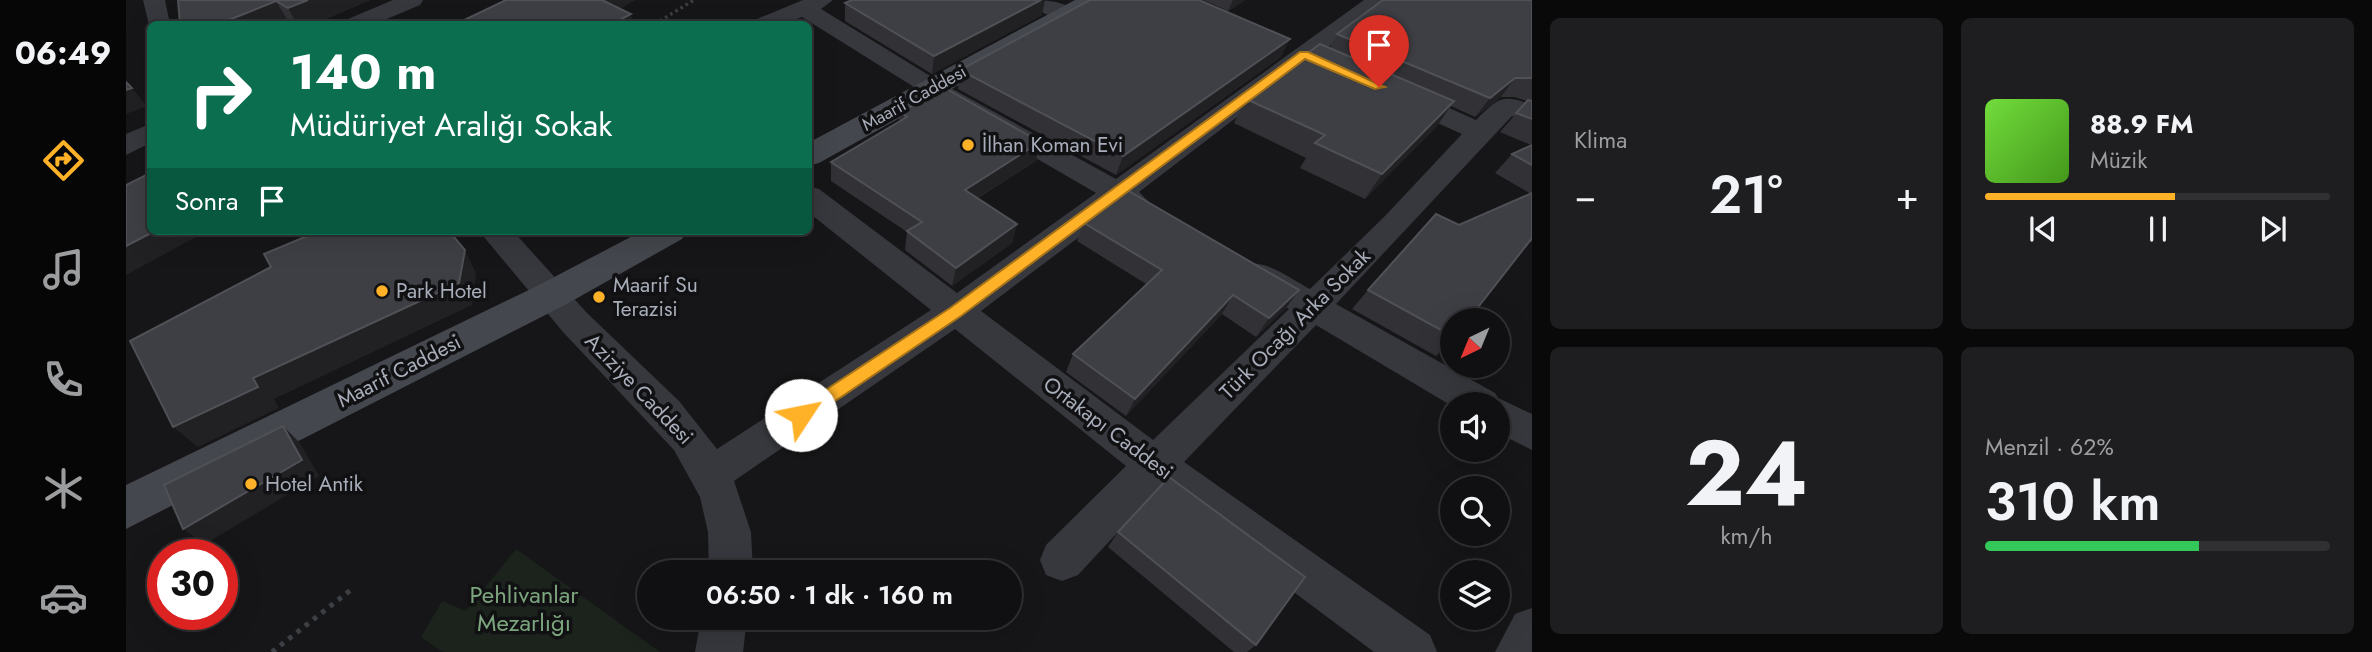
<!DOCTYPE html>
<html lang="tr">
<meta charset="utf-8">
<style>
:root{--surface:#101012;--page:#1e1e20;--text:#f1f3f6;--muted:#9c9d9f;--line:#303032;--accent:#ffb127}
body{margin:0;font-family:Jost,sans-serif;background:var(--page);color:var(--text);height:100vh;display:flex;flex-direction:column;font-size:26px;white-space:nowrap}
*{box-sizing:border-box;margin:0}
p{font-size:23px;color:var(--muted)}
.icon{flex:none;width:38px;height:38px;fill:none;stroke:currentColor;stroke-width:2;stroke-linecap:round;stroke-linejoin:round}
.map{position:relative;flex:1;overflow:hidden}
.side{display:flex;flex-direction:column;gap:18px;padding:18px;background:#09090a;width:840px}
.side>*{flex:none}
.top-card{position:absolute;left:21px;top:21px;width:665px;height:214px;border-radius:10px;box-shadow:0 7px 28px #0002,0 0 0 2px var(--line);background:#0b6e4f;color:#fff;overflow:hidden}
.needle{width:46px;rotate:223deg}
.buttons{position:absolute;left:1314px;top:308px;display:grid;gap:14px}
.buttons a{display:grid;place-items:center;width:70px;height:70px;border-radius:50%;background:var(--surface);box-shadow:0 7px 28px #0002,0 0 0 2px var(--line);font-size:35px}
.speed{position:absolute;left:21px;top:539px;display:flex;gap:14px;font-size:35px;font-weight:700;text-align:center}
.speed>*{display:grid;place-content:center;width:91px;height:91px;border-radius:50%;background:var(--surface);box-shadow:0 7px 28px #0002,0 0 0 2px var(--line);line-height:1}
.speed .limit{border:10px solid #d22;background:#fff;color:#111}
.pin{position:absolute;display:grid;place-items:center;width:60px;height:60px;color:#fff;margin:-72px -30px;border-radius:50% 50% 50% 0;rotate:-45deg;box-shadow:0 0 7px #0007}
.pin .icon{rotate:45deg}
.me{position:absolute;width:77px;margin:-38px;rotate:56deg;stroke-linejoin:round;filter:drop-shadow(0 0 5px #0008)}
.turn{display:flex;align-items:center;gap:24px;height:147px;padding:0 28px;font-size:32px}
.turn .icon{width:91px;height:91px;stroke-width:2.5}
.turn b{display:block;font-size:49px;line-height:60px}
.then{display:flex;align-items:center;height:66px;padding:0 28px;background:#0003;gap:14px;font-size:26px}
.big{font-size:52px;font-weight:600;line-height:1.1}
.side .tile{flex:1;display:flex;flex-direction:column;justify-content:center;gap:10px;min-width:0;padding:0 24px;border-radius:10px;background:var(--page)}
.side .dial{align-items:center;gap:0}
.dial b{font-size:91px;line-height:1}
.song{display:flex;align-items:center;gap:21px}
.cover{width:84px;height:84px;border-radius:10px;background:linear-gradient(135deg,hsl(100 70% 55%),hsl(100 70% 35%))}
.played{height:7px;border-radius:4px;background:linear-gradient(90deg,var(--accent) 55%,var(--line) 55%)}
.keys{display:flex;justify-content:space-around;direction:ltr}
.heat{display:flex;justify-content:space-between;align-items:center;font-size:38px;direction:ltr}
.charge{height:10px;border-radius:5px;background:linear-gradient(90deg,#34c759 62%,var(--line) 0)}
.side .tiles{flex:1;display:grid;gap:18px;grid-template-columns:repeat(2,1fr)}
.trip{position:absolute;left:511px;top:560px;width:385px;height:70px;border-radius:35px;background:var(--surface);box-shadow:0 7px 28px #0002,0 0 0 2px var(--line);font-weight:600;line-height:70px;text-align:center}
main{display:flex;flex:1;min-height:0}
.tab-bar{display:flex;flex-direction:column;width:126px;justify-content:space-around;align-items:center;background:#060607;color:var(--muted)}
.tab-bar .icon{width:49px;height:49px}
.tab-bar .active{color:var(--accent)}
.tab-bar b{font-size:32px;color:var(--text)}
.map>svg:first-child{display:block}
.green{fill:#1b231c}
.lines{fill:none;stroke-linecap:round;stroke-linejoin:round}
.path-far1{stroke:#3c3f44;stroke-width:3.5;stroke-dasharray:2.5 3.5;stroke-linecap:butt}
.path{stroke:#3c3f44;stroke-width:5;stroke-dasharray:4.5 6;stroke-linecap:butt}
.street{fill:#36383d;fill-rule:evenodd}
.secondary{fill:#44474d;fill-rule:evenodd}
.wall{fill:#323236}
.shaded-wall{fill:#212124}
.building{fill:#3e3f44;stroke:#4f5156;stroke-width:2}
.route{fill:#ffb127;stroke:#a67319;stroke-width:2}
.poi-dot{fill:#ffb127;stroke:#111113;stroke-width:2.5}
.labels{text-anchor:middle;stroke-width:7;stroke-linejoin:round;paint-order:stroke}
.far-street-label{font-size:18px;fill:#a7adb9;stroke:#111113}
.poi-label{font-size:21px;fill:#a7adb9;stroke:#111113;text-anchor:start}
.street-label{font-size:21px;fill:#a7adb9;stroke:#111113}
.near-park-label{font-size:24px;fill:#7ca57e;stroke:#111113}
</style>
<main>
<nav class="tab-bar">
<b>06:49</b>
<svg class="icon active" aria-label="directions" viewBox="0 0 24 24"><path d="M12 3l9 9-9 9-9-9zM9 14v-3h6M13 9l2 2-2 2"/></svg>
<svg class="icon" aria-label="music" viewBox="0 0 24 24"><path d="M9 18V5l10-2v13"/><circle cx="6" cy="18" r="3"/><circle cx="16" cy="16" r="3"/></svg>
<svg class="icon" aria-label="phone" viewBox="0 0 24 24"><path d="M5 4h4l2 5-3 2q2 4 5 5l2-3 5 2v4C11 20 4 13 5 4z"/></svg>
<svg class="icon" aria-label="climate" viewBox="0 0 24 24"><path d="M12 3v18M4 7l16 10M4 17L20 7"/></svg>
<svg class="icon" aria-label="car" viewBox="0 0 24 24"><path d="M5 17H2v-5l4-1 3-4h7l3 4 3 1v5h-3M9 17h6M6 11h13"/><circle cx="7" cy="17" r="2"/><circle cx="17" cy="17" r="2"/></svg>
</nav>
<div class="map">
<svg width="1406" height="652" viewBox="0 0 1406 652">
<rect width="100%" height="100%" fill="#161618"/>
<!-- green -->
<polygon class="green" points="390,549 534,652 317,652 295,637 316,601 340,611"/>
<g class="lines">
<!-- path-far1 -->
<polyline class="path-far1" points="529,24 568,0"/>
<!-- path -->
<polyline class="path" points="146,652 226,589"/>
<!-- street -->
<g class="street">
<polygon points="17,0 39,0 44,24 24,24 24,29"/>
<polygon points="267,0 297,0 294,5 249,24 218,24 222,19"/>
<path d="M 677,0 L 707,0 L 695,9 L 814,82 L 990,179 L 1238,0 L 1264,0 L 1013,192 L 1023,202 L 1019,209 L 1008,212 L 993,207 L 855,311 L 1027,440 L 1163,309 L 1116,281 L 1112,273 L 1116,265 C 1140,258 1163,278 1184,289 L 1259,216 L 1336,134 L 1265,102 L 1261,96 L 1265,90 L 1274,88 L 1283,90 L 1350,120 C 1372,98 1376,93 1406,105 L 1406,123 L 1386,116 L 1210,304 L 1369,393 L 1372,398 L 1406,414 L 1406,450 L 1372,433 L 1372,404 L 1326,406 L 1190,325 L 1058,462 L 1304,635 L 1311,652 L 1248,652 L 1031,490 L 952,575 L 936,581 L 920,575 L 914,560 L 920,545 L 1000,466 L 829,329 L 608,481 L 625,532 L 627,572 L 583,572 L 582,532 L 574,497 L 548,450 L 437,332 L 353,231 L 387,231 L 461,313 L 553,401 L 591,449 L 805,310 L 682,212 L 682,186 L 693,189 L 831,293 L 970,193 L 796,92 L 676,17 L 658,24 L 627,24 L 631,19 Z"/>
<path d="M 900,0 C 918,0 940,0 952,14 L 949,19 C 935,22 909,12 900,0 Z"/>
<polygon points="24,124 24,143 0,155 0,134"/>
<polygon points="1406,608 1406,652 1369,652 1389,614"/>
<polygon points="575,618 621,618 617,652 569,652"/>
</g>
<!-- secondary -->
<g class="secondary">
<polygon points="949,0 979,0 976,5 693,163 682,166 682,143"/>
<polygon points="516,231 561,231 556,239 439,305 0,529 0,485 413,285"/>
</g>
</g>
<!-- wall -->
<g class="wall">
<polygon points="52,0 244,0 188,24 165,24 163,23 159,24 54,24"/>
<polygon points="1077,0 1119,0 1102,11"/>
<polygon points="1406,0 1406,242 1403,241 1326,320 1326,340 1310,356 1226,309 1242,290 1333,225 1405,194 1369,173 1386,154 1405,145 1374,132 1401,101 1388,97 1375,97 1349,117 1325,106 1311,126 1239,199 1174,168 1180,158 1108,123 1120,99 1204,48 1211,34"/>
<polygon points="719,3 916,15 806,74 719,21"/>
<polygon points="1155,57 990,175 832,89 834,70"/>
<polygon points="774,112 914,142 910,161 852,198 891,224 886,243 826,286 779,250 781,232 705,181 705,162 773,122"/>
<polygon points="958,223 1173,290 1160,308 1130,337 1096,314 1000,416 940,372 947,354 1020,284 951,241"/>
<polygon points="992,532 1130,645 1121,652 1108,652 982,547"/>
</g>
<!-- shaded-wall -->
<g class="shaded-wall">
<polygon points="182,0 244,0 188,24 171,24 162,8"/>
<polygon points="475,0 510,0 479,17"/>
<polygon points="915,0 919,0 916,15 806,74 808,56"/>
<polygon points="1107,0 1119,0 1102,11"/>
<polygon points="150,1 163,23 159,24 93,24"/>
<polygon points="505,14 507,24 486,24"/>
<polygon points="1164,39 1155,57 990,175 997,156"/>
<polygon points="1389,78 1375,97 1349,117 1364,98"/>
<polygon points="6,88 21,106 0,114 0,90"/>
<polygon points="1328,101 1311,126 1239,199 1256,174"/>
<polygon points="914,142 910,161 835,208 839,190"/>
<polygon points="891,224 886,243 826,286 830,268"/>
<polygon points="29,231 81,231 0,275 0,246"/>
<polygon points="339,250 350,273 346,305 148,399 153,408 72,447 47,427"/>
<polygon points="1173,290 1160,308 1130,337 1143,318"/>
<polygon points="1107,295 1096,314 1000,416 1009,399"/>
<polygon points="157,426 174,443 193,476 79,544 57,529"/>
</g>
<!-- building -->
<g class="building">
<polygon points="52,0 182,0 162,8 150,1 93,24 54,24"/>
<polygon points="380,0 476,0 505,14 486,24 432,24 429,23 426,24 330,24"/>
<polygon points="726,0 915,0 808,56 719,3"/>
<polygon points="964,0 1073,0 1164,39 997,156 834,70"/>
<polygon points="1257,0 1406,0 1406,78 1389,78 1364,98 1211,34"/>
<polygon points="1194,44 1328,101 1256,174 1189,143 1199,135 1120,99"/>
<polygon points="0,82 6,88 0,90"/>
<polygon points="819,88 914,142 839,190 891,224 830,268 781,231 796,222 705,162 781,117 774,112"/>
<polygon points="1402,100 1406,101 1406,119 1390,113"/>
<polygon points="1406,145 1406,165 1386,154"/>
<polygon points="24,173 24,231 29,231 0,246 0,185"/>
<polygon points="1001,190 1173,290 1143,318 1107,295 1009,399 947,354 1036,270 958,223"/>
<polygon points="1406,193 1406,238 1342,320 1326,320 1326,336 1242,290 1310,214 1333,225"/>
<polygon points="193,231 323,231 339,250 333,283 127,378 132,387 47,427 4,341 145,267 138,254"/>
<polygon points="157,426 176,460 57,529 38,485"/>
<polygon points="1043,477 1179,577 1130,645 992,532"/>
</g>
<!-- route -->
<polygon class="route" points="1174,52 1182,52 1259,87 1249,89 1179,59 835,316 681,420 675,422 669,420 666,415 669,410 824,308"/>
<!-- markers -->
<g class="poi-dot">
<circle cx="842" cy="145" r="7"/>
<circle cx="256" cy="291" r="7"/>
<circle cx="473" cy="297" r="7"/>
<circle cx="125" cy="484" r="7"/>
</g>
<g class="labels">
<!-- far-street labels -->
<g class="far-street-label">
<text transform="translate(788 98) rotate(-29)" y="6">Maarif Caddesi</text>
</g>
<!-- poi labels -->
<g class="poi-label">
<text x="856" y="152">İlhan Koman Evi</text>
<text x="487" y="292">Maarif Su<tspan x="487" dy="24">Terazisi</tspan></text>
<text x="270" y="298">Park Hotel</text>
<text x="139" y="491">Hotel Antik</text>
</g>
<!-- street labels -->
<g class="street-label">
<text transform="translate(1169 324) rotate(-45)" y="7">Türk Ocağı Arka Sokak</text>
<text transform="translate(273 371) rotate(-27)" y="7">Maarif Caddesi</text>
<text transform="translate(513 389) rotate(46)" y="7">Aziziye Caddesi</text>
<text transform="translate(982 428) rotate(37)" y="7">Ortakapı Caddesi</text>
</g>
<!-- near-park labels -->
<g class="near-park-label">
<text x="398" y="603">Pehlivanlar<tspan x="398" dy="28">Mezarlığı</tspan></text>
</g>
</g>
</svg>
<div class="buttons">
<a><svg class="needle" viewBox="-14 -14 28 28"><path d="M0-13l5 13h-10z" fill="#e53935"/><path d="M0 13l5-13h-10z" fill="#9c9d9f"/></svg></a>
<a><svg class="icon" aria-label="sound" viewBox="0 0 24 24"><path d="M4 9h4l5-4v14l-5-4H4zM17 9q2 3 0 6"/></svg></a>
<a><svg class="icon" aria-label="search" viewBox="0 0 24 24"><circle cx="10" cy="10" r="6"/><path d="M15 15l6 6"/></svg></a>
<a><svg class="icon" aria-label="layers" viewBox="0 0 24 24"><path d="M12 4l9 5-9 5-9-5zM3 14l9 5 9-5"/></svg></a>
</div>
<div class="speed"><div class="limit">30</div></div>
<div class="pin" style="left:1253px;top:87px;background:#d93025"><svg class="icon" aria-label="arrive" viewBox="0 0 24 24"><path d="M6 21V4h12l-3 4 3 4H6"/></svg></div>
<svg class="me" style="left:675px;top:415px" viewBox="-20 -20 40 40"><circle r="19" fill="#fff"/><path d="M0-13L10 11 0 6-10 11z" fill="#ffb127"/></svg>
<div class="trip">06:50 · 1 dk · 160 m</div>
<div class="top-card">
<div class="turn"><svg class="icon" aria-label="right" viewBox="0 0 24 24"><path d="M7 20v-9h11M14 6l5 5-5 5"/></svg><div><b>140 m</b>Müdüriyet Aralığı Sokak</div></div>
<div class="then">Sonra<svg class="icon" aria-label="arrive" viewBox="0 0 24 24"><path d="M6 21V4h12l-3 4 3 4H6"/></svg></div>
</div>
</div>
<section class="side">
<div class="tiles">
<div class="tile"><p>Klima</p>
<div class="heat"><a>−</a><b class="big">21°</b><a>+</a></div>
</div>
<div class="tile">
<div class="song"><i class="cover"></i><div><b>88.9 FM</b><p>Müzik</p></div></div>
<div class="played"></div>
<div class="keys"><svg class="icon" aria-label="previous" viewBox="0 0 24 24"><path d="M18 5L8 12l10 7zM5 5v14"/></svg><svg class="icon" aria-label="pause" viewBox="0 0 24 24"><path d="M8 5v14M16 5v14"/></svg><svg class="icon" aria-label="next" viewBox="0 0 24 24"><path d="M6 5l10 7-10 7zM19 5v14"/></svg></div>
</div>
<div class="tile dial"><b>24</b><p>km/h</p></div>
<div class="tile"><p>Menzil · 62%</p><b class="big">310 km</b><div class="charge"></div></div>
</div>
</section>
</main>
